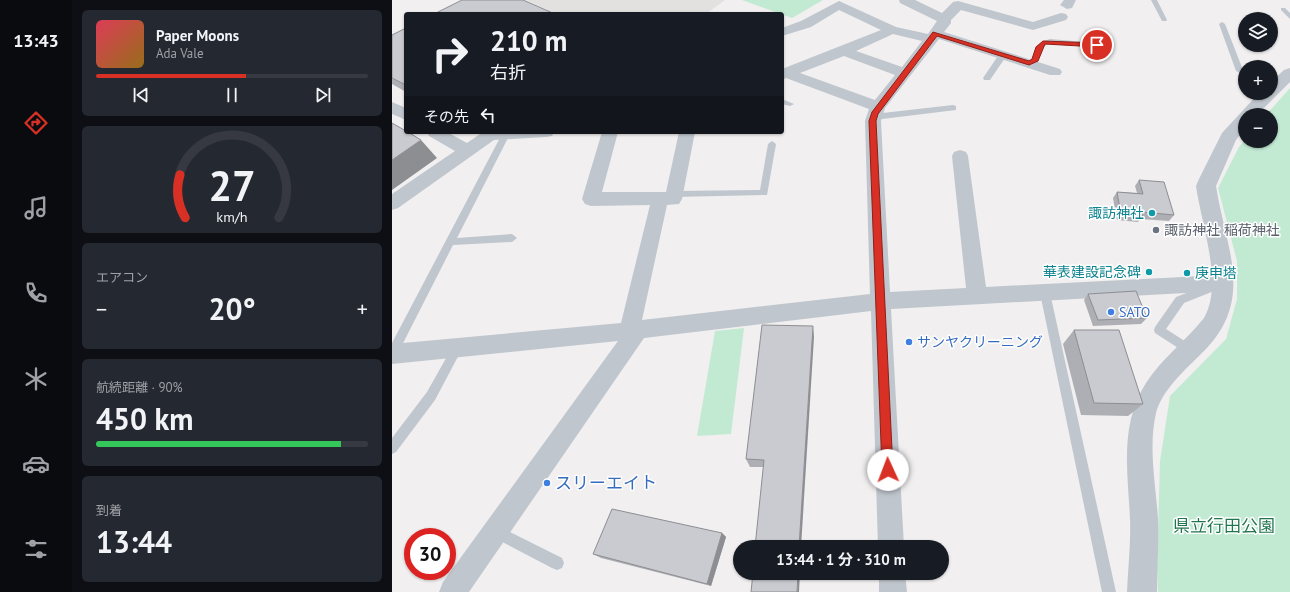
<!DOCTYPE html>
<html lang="ja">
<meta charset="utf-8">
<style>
:root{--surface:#171b24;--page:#242831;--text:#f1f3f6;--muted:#9ea1a6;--line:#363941;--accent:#d93025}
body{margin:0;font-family:"PT Sans","Noto Sans JP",sans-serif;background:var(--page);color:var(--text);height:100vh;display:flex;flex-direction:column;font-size:15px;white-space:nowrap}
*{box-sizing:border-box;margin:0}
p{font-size:13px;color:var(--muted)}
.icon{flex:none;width:22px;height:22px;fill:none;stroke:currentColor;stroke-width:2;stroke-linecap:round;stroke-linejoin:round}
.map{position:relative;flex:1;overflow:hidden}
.drawer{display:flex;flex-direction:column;gap:10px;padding:10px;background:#0d0f14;width:320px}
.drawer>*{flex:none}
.hud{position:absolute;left:12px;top:12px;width:380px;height:122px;border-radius:4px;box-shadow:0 1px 3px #0004;background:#171b24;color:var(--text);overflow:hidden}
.tools{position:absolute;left:846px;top:12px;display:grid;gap:8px}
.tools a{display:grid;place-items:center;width:40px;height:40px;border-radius:50%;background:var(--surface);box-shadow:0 1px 3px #0004;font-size:20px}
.speed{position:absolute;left:12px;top:528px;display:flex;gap:8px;font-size:20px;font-weight:700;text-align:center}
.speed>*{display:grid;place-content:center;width:52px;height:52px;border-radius:50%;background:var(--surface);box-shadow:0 1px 3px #0004;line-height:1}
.speed .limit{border:6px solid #d22;background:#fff;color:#111}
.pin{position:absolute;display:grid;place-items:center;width:34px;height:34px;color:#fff;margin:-17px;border:2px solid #fff;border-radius:50%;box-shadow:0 1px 4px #0007}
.me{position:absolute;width:44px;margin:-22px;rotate:358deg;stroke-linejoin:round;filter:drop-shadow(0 0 3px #0008)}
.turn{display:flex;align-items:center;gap:14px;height:84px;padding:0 20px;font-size:18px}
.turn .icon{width:52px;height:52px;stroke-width:2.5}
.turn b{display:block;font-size:28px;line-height:34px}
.then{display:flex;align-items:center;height:38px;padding:0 20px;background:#0003;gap:8px;font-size:15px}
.big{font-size:30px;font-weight:700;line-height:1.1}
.drawer .tile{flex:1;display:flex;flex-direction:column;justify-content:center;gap:6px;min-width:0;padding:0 14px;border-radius:6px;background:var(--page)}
.drawer .dial{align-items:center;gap:0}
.dial svg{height:104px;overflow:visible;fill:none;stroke:var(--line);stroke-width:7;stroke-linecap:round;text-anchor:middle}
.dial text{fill:var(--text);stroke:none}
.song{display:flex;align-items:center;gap:12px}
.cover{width:48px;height:48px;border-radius:6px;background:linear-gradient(135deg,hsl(350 70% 55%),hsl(40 70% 35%))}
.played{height:4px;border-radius:2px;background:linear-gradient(90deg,var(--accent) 55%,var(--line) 55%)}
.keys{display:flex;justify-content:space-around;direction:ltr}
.heat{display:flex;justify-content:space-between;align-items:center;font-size:22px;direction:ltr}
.charge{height:6px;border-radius:3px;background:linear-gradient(90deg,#34c759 90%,var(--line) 0)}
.trip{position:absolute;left:341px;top:540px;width:216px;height:40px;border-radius:20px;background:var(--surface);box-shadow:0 1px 3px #0004;font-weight:700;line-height:40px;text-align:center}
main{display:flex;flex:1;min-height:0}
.dock{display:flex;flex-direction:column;width:72px;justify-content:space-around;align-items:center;background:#090b0e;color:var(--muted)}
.dock .icon{width:28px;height:28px}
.dock .current{color:var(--accent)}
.dock b{font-size:18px;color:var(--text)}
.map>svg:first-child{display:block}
.education{fill:#e2e1e0}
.green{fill:#c2ead3}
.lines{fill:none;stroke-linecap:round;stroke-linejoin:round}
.service{fill:#bfc6cd;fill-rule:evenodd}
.minor{fill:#bfc6cd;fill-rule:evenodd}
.tertiary{fill:#bfc6cd;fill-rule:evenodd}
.wall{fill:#aeafb4}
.shaded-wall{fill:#8d8e92}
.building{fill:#cacbd1;stroke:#8d8e92}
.route{fill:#d93025;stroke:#8d1f18}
.culture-dot{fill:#0f9aa8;stroke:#fff;stroke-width:1.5}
.worship-dot{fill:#6b7280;stroke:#fff;stroke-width:1.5}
.shop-dot{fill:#3f7fe0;stroke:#fff;stroke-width:1.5}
.labels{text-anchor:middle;stroke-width:3;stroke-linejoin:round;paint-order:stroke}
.culture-label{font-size:14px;fill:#0d838f;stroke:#fff;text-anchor:end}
.worship-label{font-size:14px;fill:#5b616d;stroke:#fff;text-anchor:start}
.shop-label{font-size:14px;fill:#366cbe;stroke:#fff;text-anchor:start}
.near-shop-label{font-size:17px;fill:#366cbe;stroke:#fff;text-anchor:start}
.near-park-label{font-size:17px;fill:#21754e;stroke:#fff}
</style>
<main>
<nav class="dock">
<b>13:43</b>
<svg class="icon current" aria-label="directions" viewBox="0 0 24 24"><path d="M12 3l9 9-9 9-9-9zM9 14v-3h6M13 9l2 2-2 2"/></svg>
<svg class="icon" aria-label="music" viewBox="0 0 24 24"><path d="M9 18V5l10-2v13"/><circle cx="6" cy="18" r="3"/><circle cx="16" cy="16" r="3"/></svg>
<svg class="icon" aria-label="phone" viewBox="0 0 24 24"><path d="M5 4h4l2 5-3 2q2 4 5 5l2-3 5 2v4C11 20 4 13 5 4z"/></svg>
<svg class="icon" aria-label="climate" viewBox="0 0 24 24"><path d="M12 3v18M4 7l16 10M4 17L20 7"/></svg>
<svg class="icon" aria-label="car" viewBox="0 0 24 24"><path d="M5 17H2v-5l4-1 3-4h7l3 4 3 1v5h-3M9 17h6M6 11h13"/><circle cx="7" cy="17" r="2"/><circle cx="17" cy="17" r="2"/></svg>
<svg class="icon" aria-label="filters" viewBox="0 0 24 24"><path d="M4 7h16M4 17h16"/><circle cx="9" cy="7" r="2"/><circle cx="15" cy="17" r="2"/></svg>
</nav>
<section class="drawer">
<div class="tile">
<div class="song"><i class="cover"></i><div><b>Paper Moons</b><p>Ada Vale</p></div></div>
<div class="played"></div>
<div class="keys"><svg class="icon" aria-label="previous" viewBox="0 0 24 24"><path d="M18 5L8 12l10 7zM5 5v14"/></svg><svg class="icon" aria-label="pause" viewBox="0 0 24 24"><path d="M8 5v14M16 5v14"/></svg><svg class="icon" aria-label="next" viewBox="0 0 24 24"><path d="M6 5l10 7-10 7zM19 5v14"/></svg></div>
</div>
<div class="tile dial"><svg viewBox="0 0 100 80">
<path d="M14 69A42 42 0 1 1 86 69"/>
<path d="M14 69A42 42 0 0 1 10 36" stroke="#d93025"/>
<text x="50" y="56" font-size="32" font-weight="700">27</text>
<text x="50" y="72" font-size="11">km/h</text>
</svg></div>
<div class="tile"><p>エアコン</p>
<div class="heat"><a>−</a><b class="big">20°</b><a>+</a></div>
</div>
<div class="tile"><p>航続距離 · 90%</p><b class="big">450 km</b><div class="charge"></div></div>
<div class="tile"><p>到着</p><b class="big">13:44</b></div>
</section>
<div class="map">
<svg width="898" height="592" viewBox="0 0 898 592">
<rect width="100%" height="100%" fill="#f1efef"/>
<!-- education -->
<polygon class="education" points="134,0 333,0 314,14 164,14"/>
<!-- green -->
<g class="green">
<polygon points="350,0 431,0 400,18"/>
<polygon points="898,88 898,592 766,592 765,569 768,461 778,396 834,339 845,299 845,261 826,188 847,147 853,140 879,141 879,115 874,115"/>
<polygon points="352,328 339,434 305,436 323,331"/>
</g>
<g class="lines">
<!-- service -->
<g class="service">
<polygon points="759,0 765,0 775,20 774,21 770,21"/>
<polygon points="889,8 893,8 898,13 898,19 889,10"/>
<polygon points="830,22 833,24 851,70 853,70 853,75 844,71 827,24"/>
<path d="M 658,39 L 705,43 L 708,45 L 705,47 L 658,43 L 650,48 L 646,62 L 640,65 L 634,65 L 634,61 L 640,59 C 643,47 646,42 658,39 Z"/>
<polygon points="608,53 615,55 598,80 592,80 591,78"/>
<polygon points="390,99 402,104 398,106 390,104"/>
<polygon points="561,105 564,106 564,110 482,120 478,117 482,114"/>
<polygon points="111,132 117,132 118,134 65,238 120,234 125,238 120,242 61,245 4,357 0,359 0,343"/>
<polygon points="380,141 384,144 375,195 282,197 278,194 282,191 368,190 376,144"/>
<polygon points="818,284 822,285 823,288 822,291 792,303 774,329 802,347 803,350 802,353 798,355 794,353 763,333 762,330 763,327 784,297"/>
<polygon points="653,289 657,290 658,293 724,592 710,592 648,293 649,290"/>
<polygon points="66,342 70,344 71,347 43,400 4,452 0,454 0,438 35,392 62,344"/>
<polygon points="104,525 170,558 172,563 170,568 165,570 160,568 99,536 98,531 99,526"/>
</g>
<!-- minor -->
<g class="minor">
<path d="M 507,0 L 523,0 L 550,13 L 561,2 L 566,1 L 641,22 L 669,13 L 674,14 L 676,17 L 674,20 L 641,30 L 569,10 L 559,20 L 559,23 L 552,32 L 668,69 L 670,72 L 668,75 L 658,75 L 547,39 L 493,108 L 489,121 L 498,292 L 574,288 L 560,156 L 562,152 L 568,150 L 574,152 L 576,156 L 594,287 L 830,275 L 837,277 L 840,283 L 837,289 L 830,291 L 499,309 L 512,547 L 486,547 L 479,311 L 252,338 L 77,592 L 47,592 L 51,582 L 226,341 L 0,364 L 0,344 L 229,323 L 258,205 L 199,206 L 193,204 L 190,199 L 210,132 L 226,132 L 210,192 L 274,192 L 287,132 L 303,132 L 290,199 L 287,204 L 275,205 L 250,320 L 478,294 L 473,121 L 477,109 L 394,78 L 390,80 L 390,69 L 489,30 L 447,10 L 419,27 L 390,36 L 390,28 L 409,21 L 447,1 L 504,27 L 536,34 L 545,21 L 508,3 ZM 501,34 L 530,41 L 510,67 L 464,51 ZM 452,56 L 503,75 L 483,100 L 408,73 Z"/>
<polygon points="672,0 684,0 680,8 675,9 668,5"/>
<polygon points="0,102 14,108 14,120 0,114"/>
<polygon points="35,132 55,132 75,143 91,132 162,132 160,136 154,137 102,140 6,208 0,210 0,194 63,151 37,136"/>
<polygon points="487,573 513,573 515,592 487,592"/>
</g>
<!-- tertiary -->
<path class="tertiary" d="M 898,68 L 898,82 L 865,115 L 853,115 L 853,128 L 844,140 L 824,186 C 834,250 864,300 810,353 C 793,370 770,390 764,413 C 756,448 764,485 766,519 C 767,543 765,568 765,592 L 735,592 C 736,568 739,543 738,519 C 736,473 727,425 754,383 C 770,358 794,341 812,318 C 832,284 809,223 804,186 L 807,179 L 830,133 L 867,93 L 879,93 L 879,82 L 892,70 Z"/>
</g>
<!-- wall -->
<g class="wall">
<polygon points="14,28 14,92 0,84 0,35"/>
<polygon points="747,180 782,215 777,221 748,219 746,222 725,220 721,198 725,192 745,193 743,186"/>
<polygon points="696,294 755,318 749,324 701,326 692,300"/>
<polygon points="682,330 751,404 736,416 689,415 671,344"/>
<polygon points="422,337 372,467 358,467 354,459"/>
<polygon points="330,533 334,537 319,586 209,558 201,554"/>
</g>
<!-- shaded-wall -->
<g class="shaded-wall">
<polygon points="29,140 45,158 0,190 0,160"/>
<polygon points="421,326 422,337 409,547 407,547"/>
<polygon points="330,533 334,537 319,586 315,584"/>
<polygon points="406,573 408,573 407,592 405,592"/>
</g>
<!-- building -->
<g class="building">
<polygon points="70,0 131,0 163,14 42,14"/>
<polygon points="14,28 14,85 0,78 0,35"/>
<polygon points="0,123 14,131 14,132 16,132 29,140 0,160"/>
<polygon points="747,180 772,182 782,215 750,212 750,216 729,214 725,192 751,194"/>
<polygon points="744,291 755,318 706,320 696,294"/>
<polygon points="370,325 421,326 407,547 363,547 372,460 354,459"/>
<polygon points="682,330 727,330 751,404 702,403"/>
<polygon points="220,509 330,533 315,584 201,554"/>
<polygon points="361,573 406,573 405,592 359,592"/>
</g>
<!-- route -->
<polygon class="route" points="541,32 637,61 640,59 644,47 651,41 705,43 708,45 705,47 653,44 646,61 637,65 545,36 486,114 484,121 501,470 500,474 496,476 492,474 490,470 477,121 480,112"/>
<!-- markers -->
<g class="culture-dot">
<circle cx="760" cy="213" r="4"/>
<circle cx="757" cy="272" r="4"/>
<circle cx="795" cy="273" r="4"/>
</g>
<circle class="worship-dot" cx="764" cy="230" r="4"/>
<g class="shop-dot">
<circle cx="719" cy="312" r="4"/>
<circle cx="517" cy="342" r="4"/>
<circle cx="155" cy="483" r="4"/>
</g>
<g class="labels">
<!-- culture labels -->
<g class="culture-label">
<text x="752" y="218">諏訪神社</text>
<text x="749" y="277">華表建設記念碑</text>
<text x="803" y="278" text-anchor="start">庚申塔</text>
</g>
<!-- worship labels -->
<g class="worship-label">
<text x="772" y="235">諏訪神社 稲荷神社</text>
</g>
<!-- shop labels -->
<g class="shop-label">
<text x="727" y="317">SATO</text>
<text x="525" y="347">サンヤクリーニング</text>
</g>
<!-- near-shop labels -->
<g class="near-shop-label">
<text x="163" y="489">スリーエイト</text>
</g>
<!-- near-park labels -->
<g class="near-park-label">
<text x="832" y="532">県立行田公園</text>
</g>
</g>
</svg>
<div class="tools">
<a><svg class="icon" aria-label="layers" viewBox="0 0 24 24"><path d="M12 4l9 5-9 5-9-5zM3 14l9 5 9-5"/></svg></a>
<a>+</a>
<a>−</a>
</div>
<div class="speed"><div class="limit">30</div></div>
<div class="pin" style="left:705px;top:45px;background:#d93025"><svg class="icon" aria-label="arrive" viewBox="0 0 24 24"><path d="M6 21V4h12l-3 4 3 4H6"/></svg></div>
<svg class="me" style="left:496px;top:470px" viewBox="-20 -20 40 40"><circle r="19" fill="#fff"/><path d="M0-13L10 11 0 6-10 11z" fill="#d93025"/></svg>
<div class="trip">13:44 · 1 分 · 310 m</div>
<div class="hud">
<div class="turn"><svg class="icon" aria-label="right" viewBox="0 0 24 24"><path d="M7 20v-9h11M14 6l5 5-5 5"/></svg><div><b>210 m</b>右折</div></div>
<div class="then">その先<svg class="icon" aria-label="left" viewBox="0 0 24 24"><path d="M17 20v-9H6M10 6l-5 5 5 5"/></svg></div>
</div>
</div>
</main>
